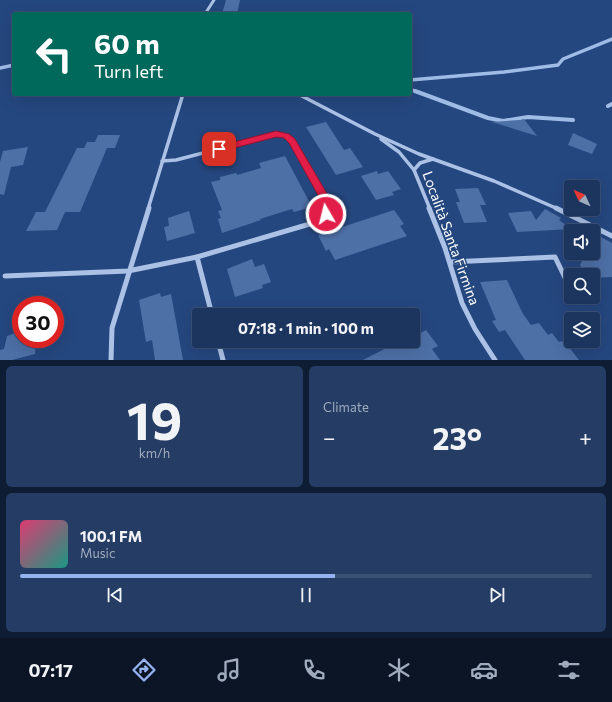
<!DOCTYPE html>
<meta charset="utf-8">
<style>
:root{--surface:#1c355f;--page:#253d65;--text:#f1f3f6;--muted:#a0abbd;--line:#3a5074;--accent:#95b2f1}
body{margin:0;font-family:Commissioner,sans-serif;background:var(--page);color:var(--text);height:100vh;display:flex;flex-direction:column;font-size:15px;white-space:nowrap}
*{box-sizing:border-box;margin:0}
p{font-size:13px;color:var(--muted)}
.icon{flex:none;width:22px;height:22px;fill:none;stroke:currentColor;stroke-width:2;stroke-linecap:round;stroke-linejoin:round}
.map{position:relative;height:360px;overflow:hidden}
.sheet{display:flex;flex-direction:column;gap:6px;padding:6px;background:#0f1d34;flex:1}
.sheet>*{flex:none}
.top-card{position:absolute;left:12px;top:12px;width:400px;height:84px;border-radius:4px;box-shadow:0 4px 16px #0002,0 0 0 1px var(--line);background:#00695c;color:#fff;overflow:hidden}
.needle{width:26px;rotate:314deg}
.tools{position:absolute;left:564px;top:180px;display:grid;gap:8px}
.tools a{display:grid;place-items:center;width:36px;height:36px;border-radius:4px;background:var(--surface);box-shadow:0 4px 16px #0002,0 0 0 1px var(--line);font-size:20px}
.speed{position:absolute;left:12px;top:296px;display:flex;gap:8px;font-size:20px;font-weight:700;text-align:center}
.speed>*{display:grid;place-content:center;width:52px;height:52px;border-radius:50%;background:var(--surface);box-shadow:0 4px 16px #0002,0 0 0 1px var(--line);line-height:1}
.speed .limit{border:6px solid #d22;background:#fff;color:#111}
.pin{position:absolute;display:grid;place-items:center;width:34px;height:34px;color:#fff;margin:-17px;border-radius:8px;box-shadow:0 2px 6px #0006}
.me{position:absolute;width:44px;margin:-22px;rotate:352deg;stroke-linejoin:round;filter:drop-shadow(0 0 3px #0008)}
.turn{display:flex;align-items:center;gap:14px;height:84px;padding:0 16px;font-size:18px}
.turn .icon{width:52px;height:52px;stroke-width:2.5}
.turn b{display:block;font-size:28px;line-height:34px}
.big{font-size:30px;font-weight:700;line-height:1.1}
.sheet .widget{flex:1;display:flex;flex-direction:column;justify-content:center;gap:6px;min-width:0;padding:0 14px;border-radius:6px;background:var(--page)}
.sheet .dial{align-items:center;gap:0}
.dial b{font-size:52px;line-height:1}
.song{display:flex;align-items:center;gap:12px}
.cover{width:48px;height:48px;border-radius:6px;background:linear-gradient(135deg,hsl(340 70% 55%),hsl(170 70% 35%))}
.played{height:4px;border-radius:2px;background:linear-gradient(90deg,var(--accent) 55%,var(--line) 55%)}
.keys{display:flex;justify-content:space-around;direction:ltr}
.heat{display:flex;justify-content:space-between;align-items:center;font-size:22px;direction:ltr}
.sheet .tiles{flex:1;display:grid;gap:6px;grid-template-columns:1fr 1fr}
.widget:last-child{grid-column:span 2}
.trip{position:absolute;left:192px;top:308px;width:228px;height:40px;border-radius:4px;background:var(--surface);box-shadow:0 4px 16px #0002,0 0 0 1px var(--line);font-weight:700;line-height:40px;text-align:center}
.dock{display:flex;height:64px;justify-content:space-around;align-items:center;background:#0b1526;color:var(--muted)}
.dock .icon{width:28px;height:28px}
.dock .on{color:var(--accent)}
.dock b{font-size:18px;color:var(--text)}
.map>svg:first-child{display:block}
.lines{fill:none;stroke-linecap:round;stroke-linejoin:round}
.stream-far1{stroke:#9fbce7;stroke-width:3.5}
.stream{stroke:#9fbce7;stroke-width:4}
.building{fill:#4d70a7}
.minor-far2{stroke:#abc2e6;stroke-width:3}
.minor-far1{stroke:#abc2e6;stroke-width:3.5}
.minor{stroke:#abc2e6;stroke-width:5}
.route{fill:#e11d48;stroke:#92132f}
.labels{text-anchor:middle;stroke-width:3;stroke-linejoin:round;paint-order:stroke}
.street-label{font-size:14px;fill:#fff;stroke:#25477f}
</style>
<div class="map">
<svg width="612" height="360" viewBox="0 0 612 360">
<rect width="100%" height="100%" fill="#25477f"/>
<g class="lines">
<!-- stream-far1 -->
<g class="stream-far1">
<polyline points="0,68 14,65"/>
<polyline points="410,80 504,72 558,65 563,59 612,39"/>
<polyline points="410,89 417,92"/>
</g>
<!-- stream -->
<g class="stream">
<polyline points="415,91 488,118 503,121 528,117 573,120"/>
<polyline points="608,106 612,104"/>
</g>
</g>
<!-- building -->
<g class="building">
<polygon points="226,0 240,0 237,14 222,14"/>
<polygon points="524,119 537,136 492,122 520,120"/>
<polygon points="326,122 344,150 350,148 363,167 336,175 306,127"/>
<polygon points="573,133 597,144 592,154 568,145"/>
<polygon points="98,135 120,135 115,148 107,148 80,212 65,212 57,230 26,231 36,212 45,212 77,148 84,148 87,142 95,142"/>
<polygon points="28,147 23,165 11,167 4,195 0,194 0,162 3,151"/>
<polygon points="285,156 312,207 294,212 292,209 260,219 261,220 222,233 218,219 221,218 218,211 222,210 211,182 220,180 220,177 236,173 237,175 261,168 259,163"/>
<polygon points="377,171 378,174 388,171 401,189 392,192 394,195 376,200 361,176"/>
<polygon points="478,188 486,205 480,205 487,222 464,223 456,202 460,202 455,189"/>
<polygon points="545,209 561,218 559,220 572,229 517,232 508,213 531,211 536,220"/>
<polygon points="394,210 404,224 400,226 407,236 335,260 329,249 326,251 318,235"/>
<polygon points="189,211 195,233 167,241 164,227 169,226 168,218"/>
<polygon points="599,236 612,243 612,277 593,278 593,275 585,275 580,265 586,253 593,253 593,240 596,242"/>
<polygon points="252,259 255,267 264,264 271,282 262,285 263,288 235,297 227,269"/>
<polygon points="507,280 523,314 531,325 539,323 548,335 552,333 559,342 562,341 566,347 568,346 579,360 525,360 505,330 499,332 492,321 496,320 480,282"/>
<polygon points="160,293 161,297 171,294 183,360 155,360 152,340 146,342 139,300"/>
<polygon points="426,330 438,346 432,349 440,360 363,360 400,341 413,341 413,337"/>
<polygon points="21,331 21,339 36,339 35,354 12,360 0,360 0,350 4,349 7,336"/>
</g>
<g class="lines">
<!-- minor-far2 -->
<polyline class="minor-far2" points="205,14 214,0"/>
<!-- minor-far1 -->
<g class="minor-far1">
<polyline points="298,94 375,134 419,154 494,181 558,209"/>
<polyline points="381,139 399,152 414,170 430,209"/>
<polyline points="162,161 176,160 276,134 286,136 292,141 328,204 327,209"/>
<polyline points="414,170 420,163 433,159"/>
<polyline points="148,209 183,94"/>
</g>
<!-- minor -->
<g class="minor">
<polyline points="429,208 445,248 462,303 475,329 495,360"/>
<polyline points="556,208 612,236"/>
<polyline points="197,257 212,315"/>
<polyline points="450,262 555,257 571,290"/>
<polyline points="5,276 128,271 197,257 320,221 326,214 327,208"/>
<polyline points="218,341 223,360"/>
<polyline points="111,360 112,328 149,208"/>
</g>
</g>
<!-- route -->
<polygon class="route" points="276,131 289,134 295,139 333,204 329,217 322,217 321,214 323,204 289,143 284,138 276,137 219,152 214,149 219,146"/>
<g class="labels">
<!-- street labels -->
<g class="street-label">
<text transform="translate(451 238) rotate(70)" y="5">Località Santa Firmina</text>
</g>
</g>
</svg>
<div class="tools">
<a><svg class="needle" viewBox="-14 -14 28 28"><path d="M0-13l5 13h-10z" fill="#e53935"/><path d="M0 13l5-13h-10z" fill="#a0abbd"/></svg></a>
<a><svg class="icon" aria-label="sound" viewBox="0 0 24 24"><path d="M4 9h4l5-4v14l-5-4H4zM17 9q2 3 0 6"/></svg></a>
<a><svg class="icon" aria-label="search" viewBox="0 0 24 24"><circle cx="10" cy="10" r="6"/><path d="M15 15l6 6"/></svg></a>
<a><svg class="icon" aria-label="layers" viewBox="0 0 24 24"><path d="M12 4l9 5-9 5-9-5zM3 14l9 5 9-5"/></svg></a>
</div>
<div class="speed"><div class="limit">30</div></div>
<div class="pin" style="left:219px;top:149px;background:#d93025"><svg class="icon" aria-label="arrive" viewBox="0 0 24 24"><path d="M6 21V4h12l-3 4 3 4H6"/></svg></div>
<svg class="me" style="left:326px;top:214px" viewBox="-20 -20 40 40"><circle r="17" fill="#e11d48" stroke="#fff" stroke-width="3"/><path d="M0-11L8 9 0 5-8 9z" fill="#fff"/></svg>
<div class="trip">07:18 · 1 min · 100 m</div>
<div class="top-card">
<div class="turn"><svg class="icon" aria-label="left" viewBox="0 0 24 24"><path d="M17 20v-9H6M10 6l-5 5 5 5"/></svg><div><b>60 m</b>Turn left</div></div>
</div>
</div>
<section class="sheet">
<div class="tiles">
<div class="widget dial"><b>19</b><p>km/h</p></div>
<div class="widget"><p>Climate</p>
<div class="heat"><a>−</a><b class="big">23°</b><a>+</a></div>
</div>
<div class="widget">
<div class="song"><i class="cover"></i><div><b>100.1 FM</b><p>Music</p></div></div>
<div class="played"></div>
<div class="keys"><svg class="icon" aria-label="previous" viewBox="0 0 24 24"><path d="M18 5L8 12l10 7zM5 5v14"/></svg><svg class="icon" aria-label="pause" viewBox="0 0 24 24"><path d="M8 5v14M16 5v14"/></svg><svg class="icon" aria-label="next" viewBox="0 0 24 24"><path d="M6 5l10 7-10 7zM19 5v14"/></svg></div>
</div>
</div>
</section>
<nav class="dock">
<b>07:17</b>
<svg class="icon on" aria-label="directions" viewBox="0 0 24 24"><path d="M12 3l9 9-9 9-9-9zM9 14v-3h6M13 9l2 2-2 2"/></svg>
<svg class="icon" aria-label="music" viewBox="0 0 24 24"><path d="M9 18V5l10-2v13"/><circle cx="6" cy="18" r="3"/><circle cx="16" cy="16" r="3"/></svg>
<svg class="icon" aria-label="phone" viewBox="0 0 24 24"><path d="M5 4h4l2 5-3 2q2 4 5 5l2-3 5 2v4C11 20 4 13 5 4z"/></svg>
<svg class="icon" aria-label="climate" viewBox="0 0 24 24"><path d="M12 3v18M4 7l16 10M4 17L20 7"/></svg>
<svg class="icon" aria-label="car" viewBox="0 0 24 24"><path d="M5 17H2v-5l4-1 3-4h7l3 4 3 1v5h-3M9 17h6M6 11h13"/><circle cx="7" cy="17" r="2"/><circle cx="17" cy="17" r="2"/></svg>
<svg class="icon" aria-label="filters" viewBox="0 0 24 24"><path d="M4 7h16M4 17h16"/><circle cx="9" cy="7" r="2"/><circle cx="15" cy="17" r="2"/></svg>
</nav>
